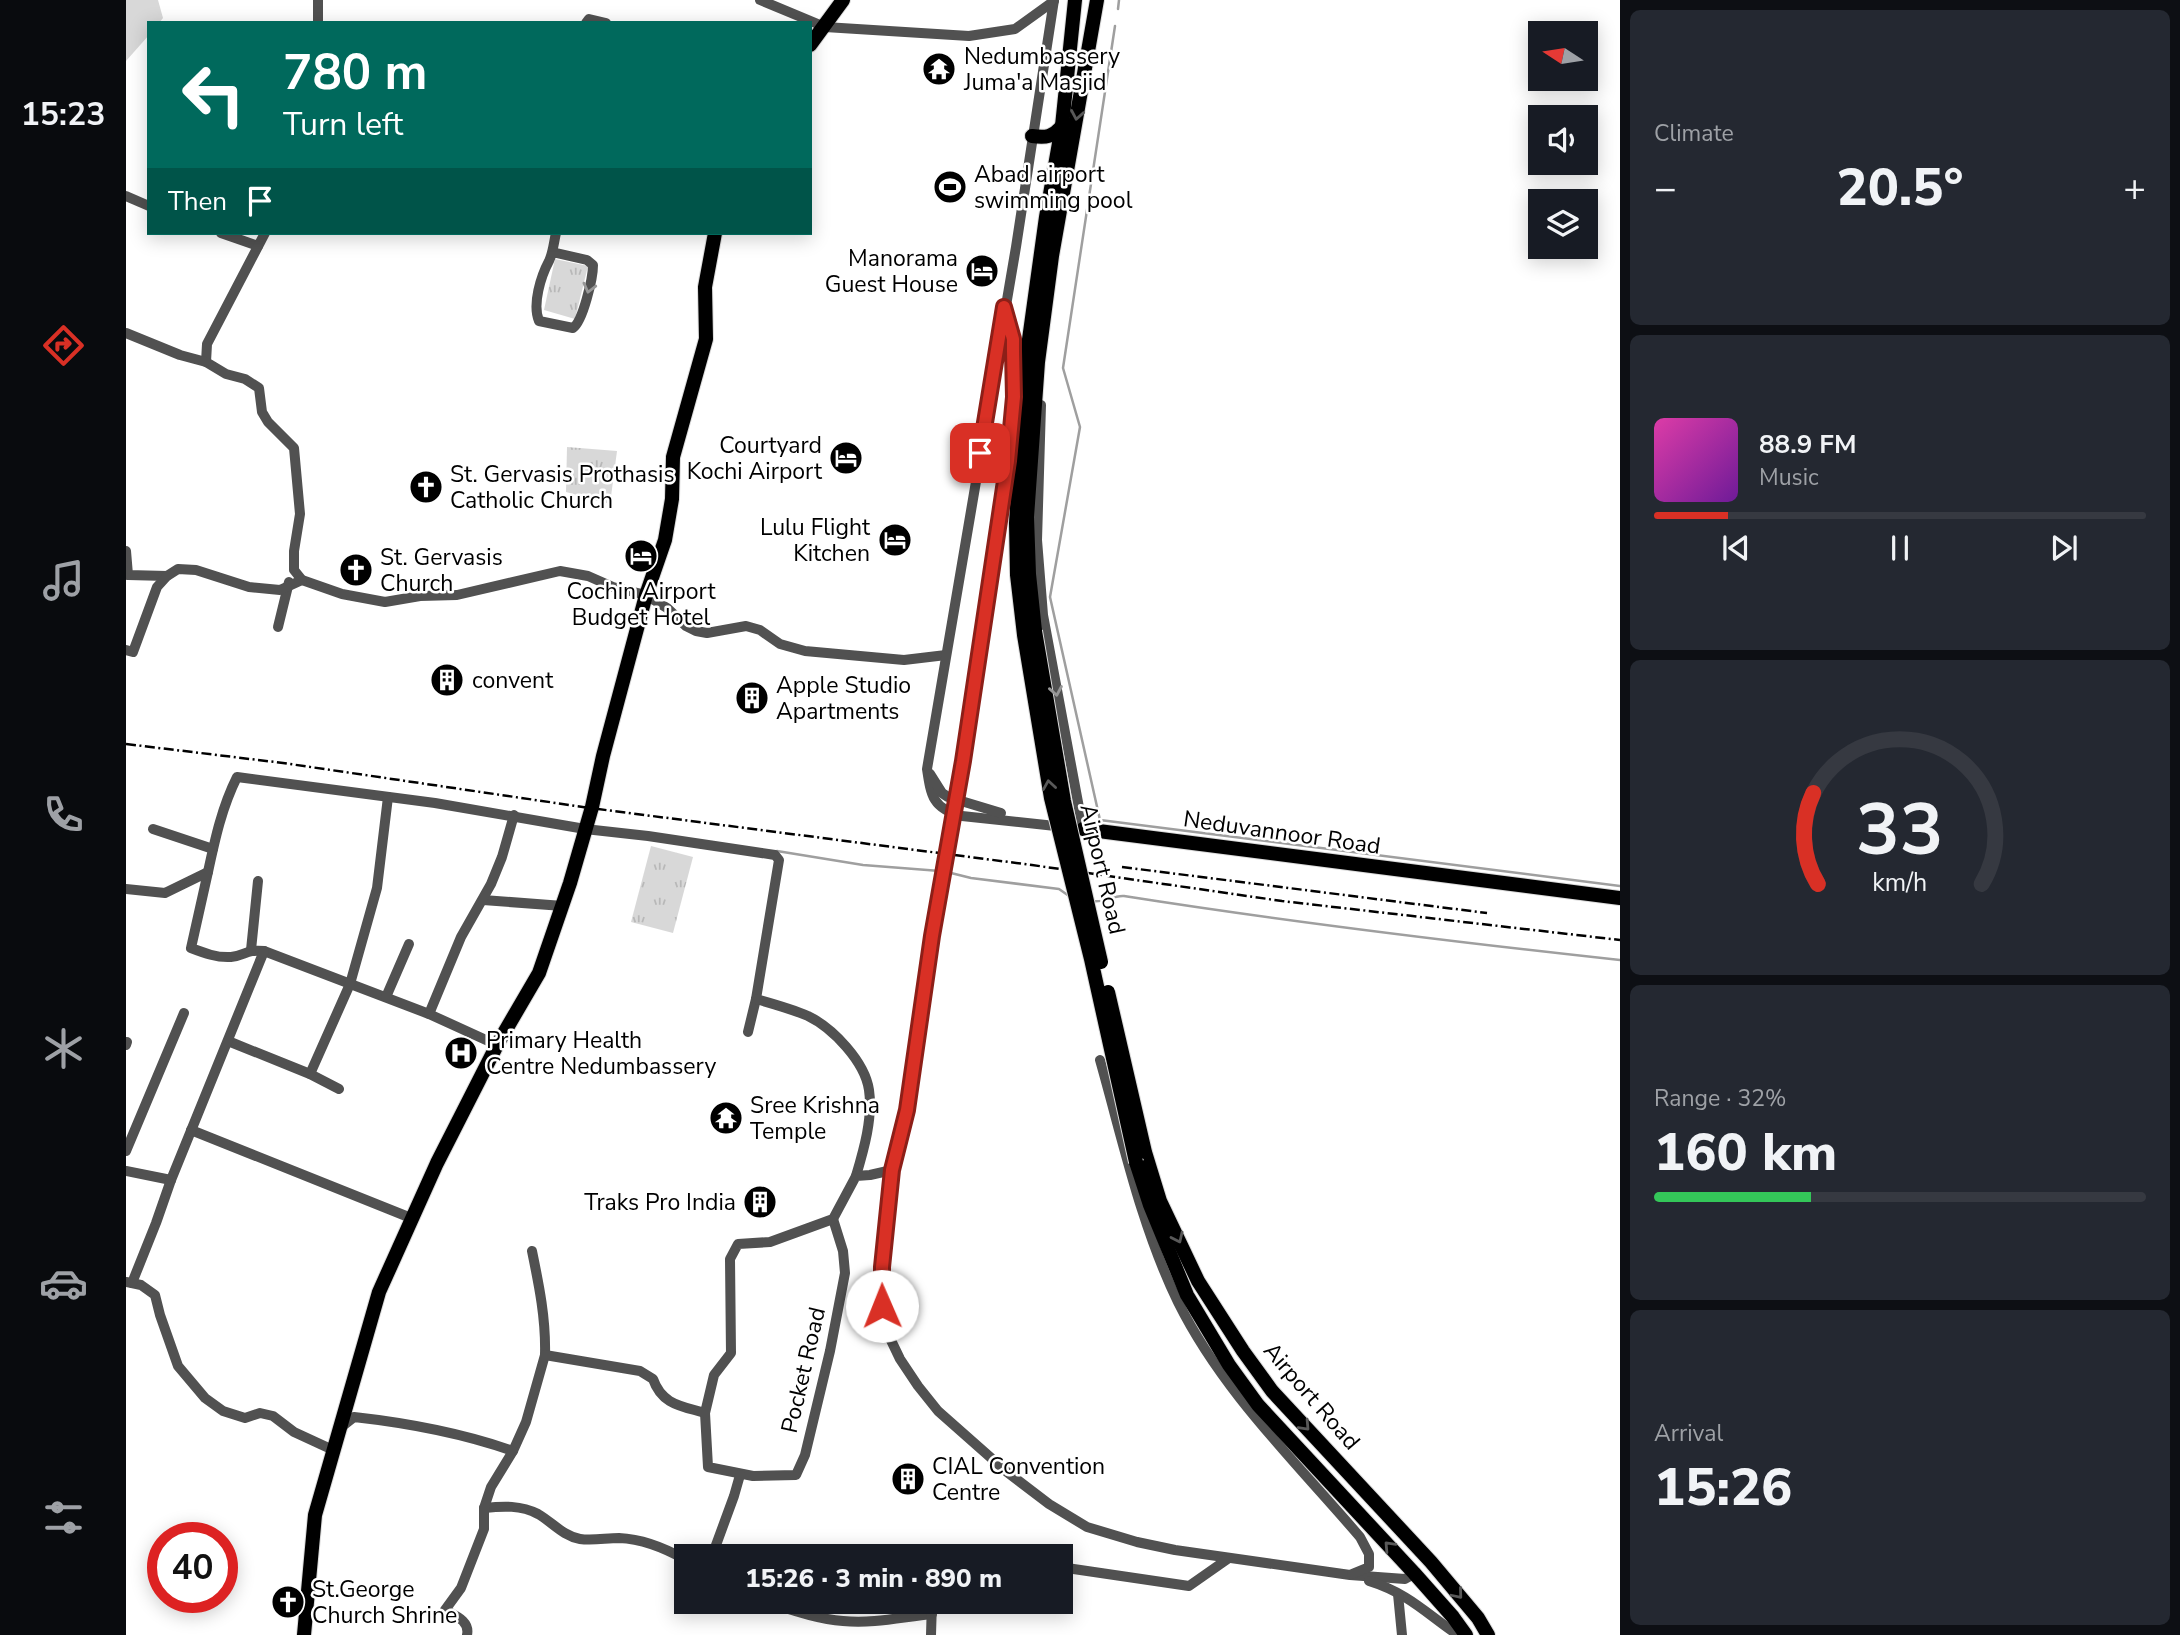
<!DOCTYPE html>
<meta charset="utf-8">
<style>
:root{--surface:#171b24;--page:#242831;--text:#f1f3f6;--muted:#9ea1a6;--line:#363941;--accent:#d93025}
body{margin:0;font-family:"Nunito Sans",sans-serif;background:var(--page);color:var(--text);height:100vh;display:flex;flex-direction:column;font-size:26px;white-space:nowrap}
*{box-sizing:border-box;margin:0}
p{font-size:23px;color:var(--muted)}
.icon{flex:none;width:38px;height:38px;fill:none;stroke:currentColor;stroke-width:2;stroke-linecap:round;stroke-linejoin:round}
.map{position:relative;flex:1;overflow:hidden}
.drawer{display:flex;flex-direction:column;gap:10px;padding:10px;background:#0d0f14;width:560px}
.drawer>*{flex:none}
.guide{position:absolute;left:21px;top:21px;width:665px;height:214px;border-radius:0px;box-shadow:0 4px 18px #0003;background:#00695c;color:#fff;overflow:hidden}
.needle{width:46px;rotate:282deg}
.controls{position:absolute;left:1402px;top:21px;display:grid;gap:14px}
.controls a{display:grid;place-items:center;width:70px;height:70px;border-radius:0px;background:var(--surface);box-shadow:0 4px 18px #0003;font-size:35px}
.speed{position:absolute;left:21px;top:1522px;display:flex;gap:14px;font-size:35px;font-weight:700;text-align:center}
.speed>*{display:grid;place-content:center;width:91px;height:91px;border-radius:50%;background:var(--surface);box-shadow:0 4px 18px #0003;line-height:1}
.speed .limit{border:10px solid #d22;background:#fff;color:#111}
.pin{position:absolute;display:grid;place-items:center;width:60px;height:60px;color:#fff;margin:-30px;border-radius:14px;box-shadow:0 4px 10px #0006}
.me{position:absolute;width:77px;margin:-38px;rotate:359deg;stroke-linejoin:round;filter:drop-shadow(0 0 5px #0008)}
.turn{display:flex;align-items:center;gap:24px;height:147px;padding:0 21px;font-size:32px}
.turn .icon{width:91px;height:91px;stroke-width:2.5}
.turn b{display:block;font-size:49px;line-height:60px}
.then{display:flex;align-items:center;height:66px;padding:0 21px;background:#0003;gap:14px;font-size:26px}
.big{font-size:52px;font-weight:800;line-height:1.1}
.drawer .card{flex:1;display:flex;flex-direction:column;justify-content:center;gap:10px;min-width:0;padding:0 24px;border-radius:10px;background:var(--page)}
.drawer .dial{align-items:center;gap:0}
.dial svg{height:182px;overflow:visible;fill:none;stroke:var(--line);stroke-width:7;stroke-linecap:round;text-anchor:middle}
.dial text{fill:var(--text);stroke:none}
.song{display:flex;align-items:center;gap:21px}
.cover{width:84px;height:84px;border-radius:10px;background:linear-gradient(135deg,hsl(320 70% 55%),hsl(280 70% 35%))}
.played{height:7px;border-radius:4px;background:linear-gradient(90deg,var(--accent) 15%,var(--line) 15%)}
.keys{display:flex;justify-content:space-around;direction:ltr}
.heat{display:flex;justify-content:space-between;align-items:center;font-size:38px;direction:ltr}
.charge{height:10px;border-radius:5px;background:linear-gradient(90deg,#34c759 32%,var(--line) 0)}
.trip{position:absolute;left:548px;top:1544px;width:399px;height:70px;border-radius:0px;background:var(--surface);box-shadow:0 4px 18px #0003;font-weight:800;line-height:70px;text-align:center}
main{display:flex;flex:1;min-height:0}
.menu{display:flex;flex-direction:column;width:126px;justify-content:space-around;align-items:center;background:#090b0e;color:var(--muted)}
.menu .icon{width:49px;height:49px}
.menu .selected{color:var(--accent)}
.menu b{font-size:32px;color:var(--text)}
.map>svg:first-child{display:block}
.grass{fill:#d8d8d8}
.park{fill:url(#park-tufts)}
.lines{fill:none;stroke-linecap:round;stroke-linejoin:round}
.stream{stroke:#9f9f9f;stroke-width:2.5}
.major-casing{stroke:#dbdbdb;stroke-width:16}
.minor{stroke:#515151;stroke-width:10}
.major{stroke:#000;stroke-width:14}
.rail{stroke:#000;stroke-width:2.5;stroke-dasharray:10 3.5 2 3.5;stroke-linecap:butt}
.major-bridge-casing{stroke:#dbdbdb;stroke-width:16;stroke-linecap:butt}
.minor-bridge{stroke:#515151;stroke-width:10}
.major-bridge{stroke:#000;stroke-width:14}
.oneway{stroke:#595959}
.oneway2{stroke:#979797}
.route-casing{stroke:#8d1f18;stroke-width:18}
.route{stroke:#d93025;stroke-width:12}
.labels{text-anchor:middle;stroke-width:5;stroke-linejoin:round;paint-order:stroke}
.poi-label{font-size:23px;fill:#000;stroke:#fff;text-anchor:start}
.street-label{font-size:23px;fill:#000;stroke:#fff}
</style>
<main>
<nav class="menu">
<b>15:23</b>
<svg class="icon selected" aria-label="directions" viewBox="0 0 24 24"><path d="M12 3l9 9-9 9-9-9zM9 14v-3h6M13 9l2 2-2 2"/></svg>
<svg class="icon" aria-label="music" viewBox="0 0 24 24"><path d="M9 18V5l10-2v13"/><circle cx="6" cy="18" r="3"/><circle cx="16" cy="16" r="3"/></svg>
<svg class="icon" aria-label="phone" viewBox="0 0 24 24"><path d="M5 4h4l2 5-3 2q2 4 5 5l2-3 5 2v4C11 20 4 13 5 4z"/></svg>
<svg class="icon" aria-label="climate" viewBox="0 0 24 24"><path d="M12 3v18M4 7l16 10M4 17L20 7"/></svg>
<svg class="icon" aria-label="car" viewBox="0 0 24 24"><path d="M5 17H2v-5l4-1 3-4h7l3 4 3 1v5h-3M9 17h6M6 11h13"/><circle cx="7" cy="17" r="2"/><circle cx="17" cy="17" r="2"/></svg>
<svg class="icon" aria-label="filters" viewBox="0 0 24 24"><path d="M4 7h16M4 17h16"/><circle cx="9" cy="7" r="2"/><circle cx="15" cy="17" r="2"/></svg>
</nav>
<div class="map">
<svg width="1494" height="1635" viewBox="0 0 1494 1635">
<defs>
<pattern id="park-tufts" width="24" height="20" patternUnits="userSpaceOnUse" patternTransform="scale(1.75)"><rect width="24" height="20" fill="#d8d8d8"/><path d="M3 7l-1-3M5 7V3M7 7l1-3M15 17l-1-3M17 17v-4M19 17l1-3" fill="none" stroke="#b8b8b8"/></pattern>
</defs>
<rect width="100%" height="100%" fill="#fff"/>
<!-- grass -->
<polygon class="grass" points="0,0 32,0 37,18 33,23 23,23 23,35 0,61"/>
<!-- park -->
<g class="park">
<polygon points="429,259 462,266 449,319 418,310"/>
<polygon points="441,447 491,451 484,504 440,492"/>
<polygon points="525,846 567,857 547,933 505,922"/>
</g>
<g class="lines">
<!-- stream -->
<g class="stream">
<polyline points="992,9 993,0"/>
<polyline points="989,26 937,368 954,427 924,597 974,820 1494,886"/>
<polyline points="651,851 737,865 814,871"/>
<polyline points="821,872 845,878 933,889 943,896"/>
<path d="M 967,901 C 978,903 987,895 998,896 C 1163,922 1328,942 1494,960"/>
</g>
<defs>
<g id="major">
<polyline points="684,45 717,0"/>
<path d="M 906,136 C 920,138 927,137 936,126"/>
<polyline points="909,631 903,574 901,517 912,362 926,256 971,0"/>
<polyline points="898,635 891,575 890,523 900,361 920,217 936,126 949,0"/>
<polyline points="957,829 1494,898"/>
<polyline points="1019,1152 1034,1201 1072,1281 1117,1351 1146,1391 1305,1562 1352,1618 1362,1635"/>
<polyline points="1010,1162 1024,1205 1061,1295 1103,1365 1132,1405 1288,1573 1327,1617 1340,1635"/>
<polyline points="178,1635 189,1515 253,1292 311,1163 371,1045 413,973 444,883 466,807 477,756 520,595 539,540 546,499 547,457 580,339 579,287 589,233"/>
</g>
</defs>
<!-- major casing -->
<use href="#major" class="major-casing"/>
<!-- minor -->
<g class="minor">
<polyline points="634,0 699,27 843,36 889,29 928,1"/>
<polyline points="192,23 192,0"/>
<polyline points="460,23 463,19 480,23"/>
<polyline points="0,196 23,206"/>
<polyline points="95,233 132,246"/>
<polyline points="139,233 81,344 80,362 100,374 119,379 133,388 136,412 142,422 168,448 174,514 168,551 168,570 176,580 216,594 259,602 294,596 331,595 434,571 462,576 487,587 520,595 541,608 560,626 570,631 581,633 620,626 634,630 654,644 679,651 778,660 820,655"/>
<path d="M 426,252 L 461,260 L 467,265 C 467,278 457,321 447,328 L 413,321 C 406,304 415,276 423,261 C 427,253 428,241 430,233"/>
<polyline points="0,333 54,355 80,362"/>
<path d="M 915,405 L 911,540 L 917,615 L 957,829 L 836,816 C 807,809 805,796 801,769 L 890,247 L 928,0"/>
<polyline points="0,551 2,575 41,576"/>
<polyline points="152,627 163,582"/>
<polyline points="0,650 7,652 31,587 41,576 52,569 70,570 123,587 154,590 176,580"/>
<path d="M 837,761 C 848,689 859,617 870,545 C 881,470 900,387 880,313"/>
<polyline points="804,774 816,793 822,797 875,813"/>
<polyline points="27,829 87,849"/>
<path d="M 82,872 C 89,839 96,807 111,777 L 309,803 L 459,829 L 522,836 L 649,855 L 653,860 L 630,999 L 622,1032"/>
<path d="M 0,889 L 39,893 L 82,872 L 65,948 C 78,953 91,958 105,957 C 119,956 120,949 138,951 L 303,1014 L 371,1045"/>
<polyline points="357,900 437,906"/>
<polyline points="806,936 781,1110 766,1170 756,1267 756,1306 762,1334 774,1359 792,1386 812,1411 881,1472 923,1504 961,1527 1011,1542 1049,1550 1224,1575 1279,1579 1286,1575 1287,1571"/>
<polyline points="125,950 132,881"/>
<polyline points="260,997 283,944"/>
<path d="M 630,999 C 648,1004 666,1009 682,1016 C 707,1028 739,1062 743,1090 C 747,1118 738,1149 730,1176"/>
<polyline points="303,1014 335,937 365,884 376,857 388,815"/>
<polyline points="102,1041 184,1074 213,1089"/>
<polyline points="0,1045 1,1042"/>
<path d="M 974,1060 C 997,1141 1015,1226 1052,1302 C 1096,1391 1170,1462 1234,1537 L 1243,1554 L 1243,1567 L 1226,1574"/>
<polyline points="184,1074 224,984 251,888 262,797"/>
<polyline points="65,1130 285,1218"/>
<polyline points="0,1151 58,1013"/>
<polyline points="0,1171 45,1180 138,951"/>
<path d="M 406,1251 C 413,1285 420,1319 419,1355"/>
<polyline points="0,1282 15,1285 29,1295 34,1315 52,1366 79,1398 97,1411 119,1418 134,1413 147,1416 168,1432 207,1450"/>
<polyline points="6,1283 30,1223 45,1180"/>
<polyline points="579,1413 582,1467 627,1476 670,1475 679,1455 704,1351 719,1273 717,1251 707,1219"/>
<path d="M 214,1428 L 228,1417 C 282,1423 336,1433 387,1451 L 400,1422 L 419,1355 L 514,1371 L 527,1379 C 536,1405 556,1406 579,1413 L 588,1375 L 605,1353 L 604,1259 L 612,1244 L 644,1242 L 707,1219 L 730,1176 L 744,1175 L 766,1170"/>
<path d="M 358,1508 C 377,1506 395,1505 412,1514 C 426,1522 437,1536 454,1539 C 467,1541 480,1538 493,1538 C 517,1539 539,1548 560,1560"/>
<polyline points="586,1556 608,1496 614,1475"/>
<polyline points="812,1556 813,1553 846,1556"/>
<polyline points="934,1567 1063,1586 1103,1558"/>
<path d="M 1243,1581 C 1282,1593 1301,1614 1332,1635"/>
<polyline points="1272,1594 1276,1635"/>
<path d="M 637,1601 C 663,1609 690,1619 717,1621 C 747,1624 776,1617 806,1614"/>
<path d="M 341,1635 C 344,1621 330,1616 319,1610 L 335,1588 L 358,1529 L 358,1508 L 365,1487 L 387,1451"/>
<polyline points="805,1635 806,1601"/>
</g>
<!-- major -->
<use href="#major" class="major"/>
<!-- rail -->
<g class="rail">
<polyline points="0,744 157,763 464,808 906,865 1156,901 1494,940"/>
<polyline points="996,867 1361,913"/>
</g>
<defs>
<g id="major-bridge">
<polyline points="909,631 938,801 975,962"/>
<polyline points="898,635 925,798 965,959 1010,1162"/>
<polyline points="982,992 1019,1152"/>
</g>
</defs>
<!-- major-bridge casing -->
<use href="#major-bridge" class="major-bridge-casing"/>
<!-- minor-bridge -->
<polyline class="minor-bridge" points="806,936 837,761"/>
<!-- major-bridge -->
<use href="#major-bridge" class="major-bridge"/>
</g>
<!-- one-way arrows -->
<defs><path id="oneway-chevron" d="M-2-3.5L2.5 0L-2 3.5" fill="none" stroke-width="1.6" stroke-linecap="round" stroke-linejoin="round" transform="scale(1.75)"/></defs>
<g class="oneway">
<use href="#oneway-chevron" transform="translate(951 115) rotate(100)"/>
<use href="#oneway-chevron" transform="translate(923 785) rotate(-99)"/>
<use href="#oneway-chevron" transform="translate(1052 1238) rotate(65)"/>
<use href="#oneway-chevron" transform="translate(1179 1426) rotate(47)"/>
<use href="#oneway-chevron" transform="translate(1263 1546) rotate(-133)"/>
<use href="#oneway-chevron" transform="translate(1332 1594) rotate(50)"/>
</g>
<g class="oneway2">
<use href="#oneway-chevron" transform="translate(463 288) rotate(104)"/>
<use href="#oneway-chevron" transform="translate(930 691) rotate(80)"/>
</g>
<g class="lines">
<defs>
<polyline id="route" points="756,1306 756,1267 766,1170 781,1110 806,936 837,761 882,461 888,397 887,351 887,339 878,307 854,453"/>
</defs>
<!-- route casing -->
<use href="#route" class="route-casing"/>
<!-- route -->
<use href="#route" class="route"/>
</g>
<!-- icons -->
<defs>
<symbol id="temple-disc" viewBox="-11 -11 22 22"><circle r="9.5" fill="#000" stroke="#fff"/><path d="M0-6L5-2H3V0L6.5 2.5H4V6H1.5V3h-3V6H-4V2.5H-6.5L-3 0V-2H-5Z" fill="#fff"/></symbol>
<symbol id="stadium-disc" viewBox="-11 -11 22 22"><circle r="9.5" fill="#000" stroke="#fff"/><path d="M0-5a6.5 5 0 1 0 0 10a6.5 5 0 1 0 0-10ZM-3.5-1.8h7v3.6h-7Z" fill="#fff"/></symbol>
<symbol id="hotel-disc" viewBox="-11 -11 22 22"><circle r="9.5" fill="#000" stroke="#fff"/><path d="M-6-4.5h1.5V1H6V5H4.5V3h-9V5H-6ZM-4 0a1.8 1.8 0 1 1 3.6 0ZM.5 0V-2.5h3Q6-2.5 6 0Z" fill="#fff"/></symbol>
<symbol id="church-disc" viewBox="-11 -11 22 22"><circle r="9.5" fill="#000" stroke="#fff"/><path d="M-1.2-6h2.4v3.5h3.3v2.4h-3.3V6h-2.4V-.1h-3.3v-2.4h3.3Z" fill="#fff"/></symbol>
<symbol id="building-disc" viewBox="-11 -11 22 22"><circle r="9.5" fill="#000" stroke="#fff"/><path d="M-4-6H4V6H1V3H-1V6H-4ZM-2.5-4.3h1.7v1.8h-1.7ZM.8-4.3h1.7v1.8H.8ZM-2.5-1h1.7V.8h-1.7ZM.8-1h1.7V.8H.8Z" fill="#fff"/></symbol>
<symbol id="hospital-disc" viewBox="-11 -11 22 22"><circle r="9.5" fill="#000" stroke="#fff"/><path d="M-5-5h3v3.5h4V-5h3V5h-3V1.5h-4V5h-3Z" fill="#fff"/></symbol>
</defs>
<g fill-rule="evenodd">
<use href="#temple-disc" x="794" y="50" width="38" height="38"/>
<use href="#stadium-disc" x="805" y="168" width="38" height="38"/>
<use href="#hotel-disc" x="837" y="252" width="38" height="38"/>
<use href="#hotel-disc" x="701" y="439" width="38" height="38"/>
<use href="#church-disc" x="281" y="468" width="38" height="38"/>
<use href="#hotel-disc" x="750" y="521" width="38" height="38"/>
<use href="#hotel-disc" x="496" y="537" width="38" height="38"/>
<use href="#church-disc" x="211" y="551" width="38" height="38"/>
<use href="#building-disc" x="302" y="661" width="38" height="38"/>
<use href="#building-disc" x="607" y="679" width="38" height="38"/>
<use href="#hospital-disc" x="316" y="1034" width="38" height="38"/>
<use href="#temple-disc" x="581" y="1099" width="38" height="38"/>
<use href="#building-disc" x="615" y="1183" width="38" height="38"/>
<use href="#building-disc" x="763" y="1460" width="38" height="38"/>
<use href="#church-disc" x="143" y="1583" width="38" height="38"/>
</g>
<g class="labels">
<!-- poi labels -->
<g class="poi-label">
<text x="838" y="64">Nedumbassery<tspan x="838" dy="26">Juma'a Masjid</tspan></text>
<text x="848" y="182">Abad airport<tspan x="848" dy="26">swimming pool</tspan></text>
<text x="832" y="266" text-anchor="end">Manorama<tspan x="832" dy="26">Guest House</tspan></text>
<text x="696" y="453" text-anchor="end">Courtyard<tspan x="696" dy="26">Kochi Airport</tspan></text>
<text x="324" y="482">St. Gervasis Prothasis<tspan x="324" dy="26">Catholic Church</tspan></text>
<text x="744" y="535" text-anchor="end">Lulu Flight<tspan x="744" dy="26">Kitchen</tspan></text>
<text x="254" y="565">St. Gervasis<tspan x="254" dy="26">Church</tspan></text>
<text x="515" y="599" text-anchor="middle">Cochin Airport<tspan x="515" dy="26">Budget Hotel</tspan></text>
<text x="346" y="688">convent</text>
<text x="650" y="693">Apple Studio<tspan x="650" dy="26">Apartments</tspan></text>
<text x="360" y="1048">Primary Health<tspan x="360" dy="26">Centre Nedumbassery</tspan></text>
<text x="624" y="1113">Sree Krishna<tspan x="624" dy="26">Temple</tspan></text>
<text x="610" y="1210" text-anchor="end">Traks Pro India</text>
<text x="806" y="1474">CIAL Convention<tspan x="806" dy="26">Centre</tspan></text>
<text x="186" y="1597">St.George<tspan x="186" dy="26">Church Shrine</tspan></text>
</g>
<!-- street labels -->
<g class="street-label">
<text transform="translate(1156 832) rotate(8)" y="8">Neduvannoor Road</text>
<text transform="translate(977 869) rotate(77)" y="8">Airport Road</text>
<text transform="translate(677 1370) rotate(-77)" y="8">Pocket Road</text>
<text transform="translate(1186 1396) rotate(49)" y="8">Airport Road</text>
</g>
</g>
</svg>
<div class="controls">
<a><svg class="needle" viewBox="-14 -14 28 28"><path d="M0-13l5 13h-10z" fill="#e53935"/><path d="M0 13l5-13h-10z" fill="#9ea1a6"/></svg></a>
<a><svg class="icon" aria-label="sound" viewBox="0 0 24 24"><path d="M4 9h4l5-4v14l-5-4H4zM17 9q2 3 0 6"/></svg></a>
<a><svg class="icon" aria-label="layers" viewBox="0 0 24 24"><path d="M12 4l9 5-9 5-9-5zM3 14l9 5 9-5"/></svg></a>
</div>
<div class="speed"><div class="limit">40</div></div>
<div class="pin" style="left:854px;top:453px;background:#d93025"><svg class="icon" aria-label="arrive" viewBox="0 0 24 24"><path d="M6 21V4h12l-3 4 3 4H6"/></svg></div>
<svg class="me" style="left:756px;top:1306px" viewBox="-20 -20 40 40"><circle r="19" fill="#fff"/><path d="M0-13L10 11 0 6-10 11z" fill="#d93025"/></svg>
<div class="trip">15:26 · 3 min · 890 m</div>
<div class="guide">
<div class="turn"><svg class="icon" aria-label="left" viewBox="0 0 24 24"><path d="M17 20v-9H6M10 6l-5 5 5 5"/></svg><div><b>780 m</b>Turn left</div></div>
<div class="then">Then<svg class="icon" aria-label="arrive" viewBox="0 0 24 24"><path d="M6 21V4h12l-3 4 3 4H6"/></svg></div>
</div>
</div>
<section class="drawer">
<div class="card"><p>Climate</p>
<div class="heat"><a>−</a><b class="big">20.5°</b><a>+</a></div>
</div>
<div class="card">
<div class="song"><i class="cover"></i><div><b>88.9 FM</b><p>Music</p></div></div>
<div class="played"></div>
<div class="keys"><svg class="icon" aria-label="previous" viewBox="0 0 24 24"><path d="M18 5L8 12l10 7zM5 5v14"/></svg><svg class="icon" aria-label="pause" viewBox="0 0 24 24"><path d="M8 5v14M16 5v14"/></svg><svg class="icon" aria-label="next" viewBox="0 0 24 24"><path d="M6 5l10 7-10 7zM19 5v14"/></svg></div>
</div>
<div class="card dial"><svg viewBox="0 0 100 80">
<path d="M14 69A42 42 0 1 1 86 69"/>
<path d="M14 69A42 42 0 0 1 12 29" stroke="#d93025"/>
<text x="50" y="56" font-size="32" font-weight="700">33</text>
<text x="50" y="72" font-size="11">km/h</text>
</svg></div>
<div class="card"><p>Range · 32%</p><b class="big">160 km</b><div class="charge"></div></div>
<div class="card"><p>Arrival</p><b class="big">15:26</b></div>
</section>
</main>
